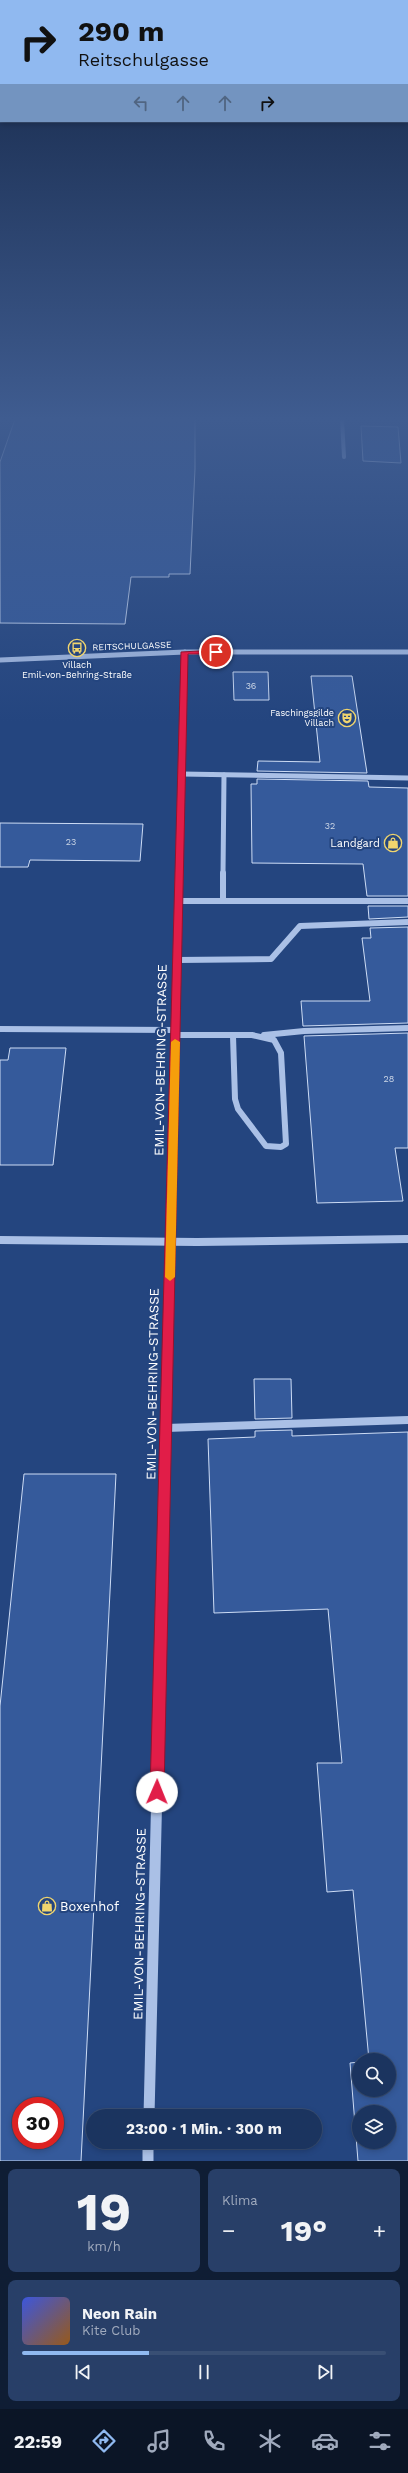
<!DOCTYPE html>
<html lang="de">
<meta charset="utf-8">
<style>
:root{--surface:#1b345f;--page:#283f68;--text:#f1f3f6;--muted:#a0aabd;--line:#394f74;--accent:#90b9f0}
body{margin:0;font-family:"Work Sans",sans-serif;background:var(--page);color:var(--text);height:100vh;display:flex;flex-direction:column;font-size:15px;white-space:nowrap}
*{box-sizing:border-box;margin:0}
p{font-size:13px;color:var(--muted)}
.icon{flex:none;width:22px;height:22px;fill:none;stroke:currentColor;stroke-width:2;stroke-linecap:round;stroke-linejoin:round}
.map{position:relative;height:2161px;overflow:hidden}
.details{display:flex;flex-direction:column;gap:8px;padding:8px;background:#0f1d34;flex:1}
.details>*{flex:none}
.top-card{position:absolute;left:0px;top:0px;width:408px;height:122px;box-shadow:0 2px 6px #0003,0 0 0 1px var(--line);background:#90b9f0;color:#111;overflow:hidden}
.buttons{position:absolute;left:352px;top:2053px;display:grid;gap:8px}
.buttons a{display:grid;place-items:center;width:44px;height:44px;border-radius:50%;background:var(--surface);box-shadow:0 2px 6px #0003,0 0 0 1px var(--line);font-size:20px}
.speed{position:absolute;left:12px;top:2097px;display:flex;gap:8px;font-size:20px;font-weight:700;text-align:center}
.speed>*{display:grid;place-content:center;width:52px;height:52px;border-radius:50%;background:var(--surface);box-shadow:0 2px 6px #0003,0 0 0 1px var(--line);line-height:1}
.speed .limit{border:6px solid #d22;background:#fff;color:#111}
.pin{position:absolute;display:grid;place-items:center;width:34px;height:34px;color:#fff;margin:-17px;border:2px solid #fff;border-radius:50%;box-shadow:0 1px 4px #0007}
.me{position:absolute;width:44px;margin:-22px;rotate:1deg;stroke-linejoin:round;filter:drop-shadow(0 0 3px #0008)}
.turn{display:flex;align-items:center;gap:14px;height:84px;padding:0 12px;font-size:18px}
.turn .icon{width:52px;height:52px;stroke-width:2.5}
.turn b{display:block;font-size:28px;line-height:34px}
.lanes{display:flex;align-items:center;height:38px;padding:0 12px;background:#0003;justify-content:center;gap:20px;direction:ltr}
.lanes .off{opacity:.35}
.big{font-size:30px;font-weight:700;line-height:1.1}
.details .card{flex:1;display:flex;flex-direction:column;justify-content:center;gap:6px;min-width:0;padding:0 14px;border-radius:8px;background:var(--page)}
.details .dial{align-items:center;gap:0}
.dial b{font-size:52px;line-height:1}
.song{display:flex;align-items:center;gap:12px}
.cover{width:48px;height:48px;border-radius:6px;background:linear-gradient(135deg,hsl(230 70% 55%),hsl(30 70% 35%))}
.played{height:4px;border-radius:2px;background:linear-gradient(90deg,var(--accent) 35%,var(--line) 35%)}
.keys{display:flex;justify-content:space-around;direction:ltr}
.heat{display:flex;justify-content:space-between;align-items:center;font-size:22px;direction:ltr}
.details .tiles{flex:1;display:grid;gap:8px;grid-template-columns:1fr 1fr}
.card:last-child{grid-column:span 2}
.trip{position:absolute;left:86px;top:2109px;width:236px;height:40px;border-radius:20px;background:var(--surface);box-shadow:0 2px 6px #0003,0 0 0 1px var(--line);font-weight:700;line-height:40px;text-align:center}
.dock{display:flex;height:64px;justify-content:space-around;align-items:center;background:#0b1526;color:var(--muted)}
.dock .icon{width:28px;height:28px}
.dock .active{color:var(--accent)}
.dock b{font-size:18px;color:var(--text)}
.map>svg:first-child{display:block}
.building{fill:#355a9b;stroke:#cddcf5;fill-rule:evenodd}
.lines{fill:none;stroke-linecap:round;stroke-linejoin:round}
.minor-far4{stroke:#aac0e6;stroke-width:4}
.minor-far3{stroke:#aac0e6;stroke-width:5}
.minor-far2{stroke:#aac0e6;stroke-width:6}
.minor-far1{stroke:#aac0e6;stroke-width:8}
.minor{stroke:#aac0e6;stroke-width:11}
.route{fill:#e11d48;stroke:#92132f}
.slow{fill:#f59e0b}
.labels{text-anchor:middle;stroke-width:4;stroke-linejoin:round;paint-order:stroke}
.far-street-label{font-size:9px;fill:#fff;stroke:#24457f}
.far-poi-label{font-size:9px;fill:#fff;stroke:#24457f}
.number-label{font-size:9px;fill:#ccd6e6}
.poi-label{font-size:11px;fill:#fff;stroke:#24457f;text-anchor:end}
.near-street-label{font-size:13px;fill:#fff;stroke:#24457f}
.near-poi-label{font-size:13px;fill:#fff;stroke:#24457f;text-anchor:start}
</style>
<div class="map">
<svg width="408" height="2161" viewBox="0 0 408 2161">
<rect width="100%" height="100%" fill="#24457f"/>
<!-- building -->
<g class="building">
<polygon points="15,419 195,419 195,469 190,574 169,574 169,577 131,577 125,624 0,623 0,462"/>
<polygon points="361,426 398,427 401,463 363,461"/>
<polygon points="233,672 268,672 269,700 234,700"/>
<polygon points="311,676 352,676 367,773 257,771 258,761 320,762"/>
<polygon points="257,779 368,781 369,787 408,788 408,896 367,896 363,864 252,863 251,784 257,784"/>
<polygon points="0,823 143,824 140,861 30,860 28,867 0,867"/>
<polygon points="368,906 408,906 408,917 369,919"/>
<polygon points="408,927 408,1023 303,1026 301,1001 370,1001 362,938 371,938 370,928"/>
<polygon points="408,1033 408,1148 395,1148 403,1201 317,1203 304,1036"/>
<polygon points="10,1048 66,1048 53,1165 0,1165 0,1060 8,1060"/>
<polygon points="254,1379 291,1379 292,1418 255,1419"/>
<path d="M 292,1430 L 292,1436 L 408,1432 L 408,2161 L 358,2161 L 350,2063 L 359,2062 L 359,2090 L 389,2090 L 389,2060 L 369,2060 L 353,1890 L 327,1892 L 317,1763 L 342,1763 L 328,1609 L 214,1613 L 208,1439 L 255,1437 L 255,1431 ZM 359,2112 L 389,2112 L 389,2142 L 359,2142 Z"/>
<path d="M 24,1474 L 116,1474 L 81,2161 L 0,2161 L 0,1706 ZM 21,2106 L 55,2106 L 55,2140 L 21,2140 Z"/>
</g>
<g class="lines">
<!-- minor-far4 -->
<polyline class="minor-far4" points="342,419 344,457"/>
<!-- minor-far3 -->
<g class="minor-far3">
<polyline points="0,660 185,652 408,652"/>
<polyline points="182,774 408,778"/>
<polyline points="180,874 185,652"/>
<polyline points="223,874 224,775"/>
</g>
<!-- minor-far2 -->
<g class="minor-far2">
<polyline points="179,901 408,901"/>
<polyline points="223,901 223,873"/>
<polyline points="177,960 271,959 300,926 408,922"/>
<polyline points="0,1029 175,1030"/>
<polyline points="175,1035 252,1035 274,1040 281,1053 286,1144 281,1147 266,1146 238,1109 235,1099 233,1036"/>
<polyline points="264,1035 304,1031 408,1028"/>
<polyline points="171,1202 180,873"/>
</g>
<!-- minor-far1 -->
<g class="minor-far1">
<polyline points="0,1240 197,1242 408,1239"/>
<polyline points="166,1428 408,1420"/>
<polyline points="161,1622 172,1201"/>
</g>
<!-- minor -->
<g class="minor">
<polyline points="149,2116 161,1621"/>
<polyline points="148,2142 148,2161"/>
</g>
</g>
<!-- sky -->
<linearGradient id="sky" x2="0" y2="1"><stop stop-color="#142646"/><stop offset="0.58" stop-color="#3f5c90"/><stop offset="1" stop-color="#3f5c90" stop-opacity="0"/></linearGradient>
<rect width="408" height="722" fill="url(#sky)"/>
<!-- route -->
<polygon class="route" points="216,650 219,654 188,654 164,1792 162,1796 157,1799 152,1796 150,1792 181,652"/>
<!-- slow -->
<polygon class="slow" points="175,1039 180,1042 175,1277 170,1281 165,1277 171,1042"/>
<!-- icons -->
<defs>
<symbol id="bus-ring" viewBox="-11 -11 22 22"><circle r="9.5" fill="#24457f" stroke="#f0d56e" stroke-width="1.5"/><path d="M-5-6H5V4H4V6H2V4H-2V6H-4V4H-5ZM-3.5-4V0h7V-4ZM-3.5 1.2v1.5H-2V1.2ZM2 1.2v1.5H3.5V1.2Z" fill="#f0d56e"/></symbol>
<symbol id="theatre-ring" viewBox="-11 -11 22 22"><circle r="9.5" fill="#24457f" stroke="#f0d56e" stroke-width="1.5"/><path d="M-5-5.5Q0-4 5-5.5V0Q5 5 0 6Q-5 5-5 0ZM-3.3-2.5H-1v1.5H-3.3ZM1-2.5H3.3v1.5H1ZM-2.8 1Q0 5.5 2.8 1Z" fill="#f0d56e"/></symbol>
<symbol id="shop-ring" viewBox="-11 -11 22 22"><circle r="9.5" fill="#24457f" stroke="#f0d56e" stroke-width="1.5"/><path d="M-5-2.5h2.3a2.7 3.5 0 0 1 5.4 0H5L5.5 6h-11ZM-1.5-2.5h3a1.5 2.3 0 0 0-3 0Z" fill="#f0d56e"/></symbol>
</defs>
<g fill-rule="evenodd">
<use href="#bus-ring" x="67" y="638" width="20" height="20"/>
<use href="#theatre-ring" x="337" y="708" width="20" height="20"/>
<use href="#shop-ring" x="383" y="833" width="20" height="20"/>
<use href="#shop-ring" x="37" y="1896" width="20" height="20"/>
</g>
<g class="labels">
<!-- far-street labels -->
<g class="far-street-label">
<text transform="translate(132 646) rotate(-2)" y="3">REITSCHULGASSE</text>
</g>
<!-- far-poi labels -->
<g class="far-poi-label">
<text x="77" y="668">Villach<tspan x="77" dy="10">Emil-von-Behring-Straße</tspan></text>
<text x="334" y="716" text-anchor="end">Faschingsgilde<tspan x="334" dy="10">Villach</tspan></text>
</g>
<!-- number labels -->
<g class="number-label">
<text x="251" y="689">36</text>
<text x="330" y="829">32</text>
<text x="71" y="845">23</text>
<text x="389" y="1082">28</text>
</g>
<!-- poi labels -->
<g class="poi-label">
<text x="380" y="847">Landgard</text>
</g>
<!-- near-street labels -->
<g class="near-street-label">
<text transform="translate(160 1060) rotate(-89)" y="5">EMIL-VON-BEHRING-STRASSE</text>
<text transform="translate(152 1384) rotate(-89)" y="5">EMIL-VON-BEHRING-STRASSE</text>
<text transform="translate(139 1924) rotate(-89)" y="5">EMIL-VON-BEHRING-STRASSE</text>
</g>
<!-- near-poi labels -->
<g class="near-poi-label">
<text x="60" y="1911">Boxenhof</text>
</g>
</g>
</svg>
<div class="buttons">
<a><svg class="icon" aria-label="search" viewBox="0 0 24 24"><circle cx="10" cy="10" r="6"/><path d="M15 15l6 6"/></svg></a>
<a><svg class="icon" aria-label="layers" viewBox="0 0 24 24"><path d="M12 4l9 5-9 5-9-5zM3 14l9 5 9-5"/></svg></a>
</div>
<div class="speed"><div class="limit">30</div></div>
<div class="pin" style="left:216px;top:652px;background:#d93025"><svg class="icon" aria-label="arrive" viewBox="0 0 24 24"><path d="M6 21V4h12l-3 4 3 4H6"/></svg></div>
<svg class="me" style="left:157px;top:1792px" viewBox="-20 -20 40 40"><circle r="19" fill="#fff"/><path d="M0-13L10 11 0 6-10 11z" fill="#e11d48"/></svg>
<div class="trip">23:00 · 1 Min. · 300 m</div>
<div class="top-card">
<div class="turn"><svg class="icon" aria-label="right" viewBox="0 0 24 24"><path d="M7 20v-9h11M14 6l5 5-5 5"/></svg><div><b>290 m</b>Reitschulgasse</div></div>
<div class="lanes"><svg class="icon off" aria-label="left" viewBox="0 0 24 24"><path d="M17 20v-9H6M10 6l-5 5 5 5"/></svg><svg class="icon off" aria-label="ahead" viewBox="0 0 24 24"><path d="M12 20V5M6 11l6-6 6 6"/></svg><svg class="icon off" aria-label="ahead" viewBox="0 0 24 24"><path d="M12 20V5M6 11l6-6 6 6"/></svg><svg class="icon" aria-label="right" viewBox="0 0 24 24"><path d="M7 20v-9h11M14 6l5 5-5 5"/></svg></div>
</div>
</div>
<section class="details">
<div class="tiles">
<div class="card dial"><b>19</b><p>km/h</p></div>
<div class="card"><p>Klima</p>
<div class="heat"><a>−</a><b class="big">19°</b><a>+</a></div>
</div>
<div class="card">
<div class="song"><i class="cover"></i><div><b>Neon Rain</b><p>Kite Club</p></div></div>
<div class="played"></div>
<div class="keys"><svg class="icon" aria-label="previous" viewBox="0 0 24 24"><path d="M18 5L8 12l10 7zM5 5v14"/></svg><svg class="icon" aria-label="pause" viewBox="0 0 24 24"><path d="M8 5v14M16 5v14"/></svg><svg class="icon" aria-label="next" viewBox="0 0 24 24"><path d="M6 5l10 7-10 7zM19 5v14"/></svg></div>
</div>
</div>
</section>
<nav class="dock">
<b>22:59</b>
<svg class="icon active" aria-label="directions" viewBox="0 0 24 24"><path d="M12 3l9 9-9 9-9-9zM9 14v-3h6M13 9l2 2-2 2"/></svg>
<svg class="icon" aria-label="music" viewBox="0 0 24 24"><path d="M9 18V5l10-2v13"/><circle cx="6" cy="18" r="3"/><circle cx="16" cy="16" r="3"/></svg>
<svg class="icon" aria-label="phone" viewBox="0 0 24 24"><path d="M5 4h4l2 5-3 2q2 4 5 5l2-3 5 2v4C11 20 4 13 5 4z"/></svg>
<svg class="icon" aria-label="climate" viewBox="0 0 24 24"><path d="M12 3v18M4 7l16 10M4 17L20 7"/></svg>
<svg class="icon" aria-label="car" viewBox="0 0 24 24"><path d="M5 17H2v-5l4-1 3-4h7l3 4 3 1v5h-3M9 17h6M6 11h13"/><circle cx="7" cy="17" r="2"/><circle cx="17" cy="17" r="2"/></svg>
<svg class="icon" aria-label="filters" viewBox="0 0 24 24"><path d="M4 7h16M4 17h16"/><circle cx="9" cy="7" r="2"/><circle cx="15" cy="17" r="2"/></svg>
</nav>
